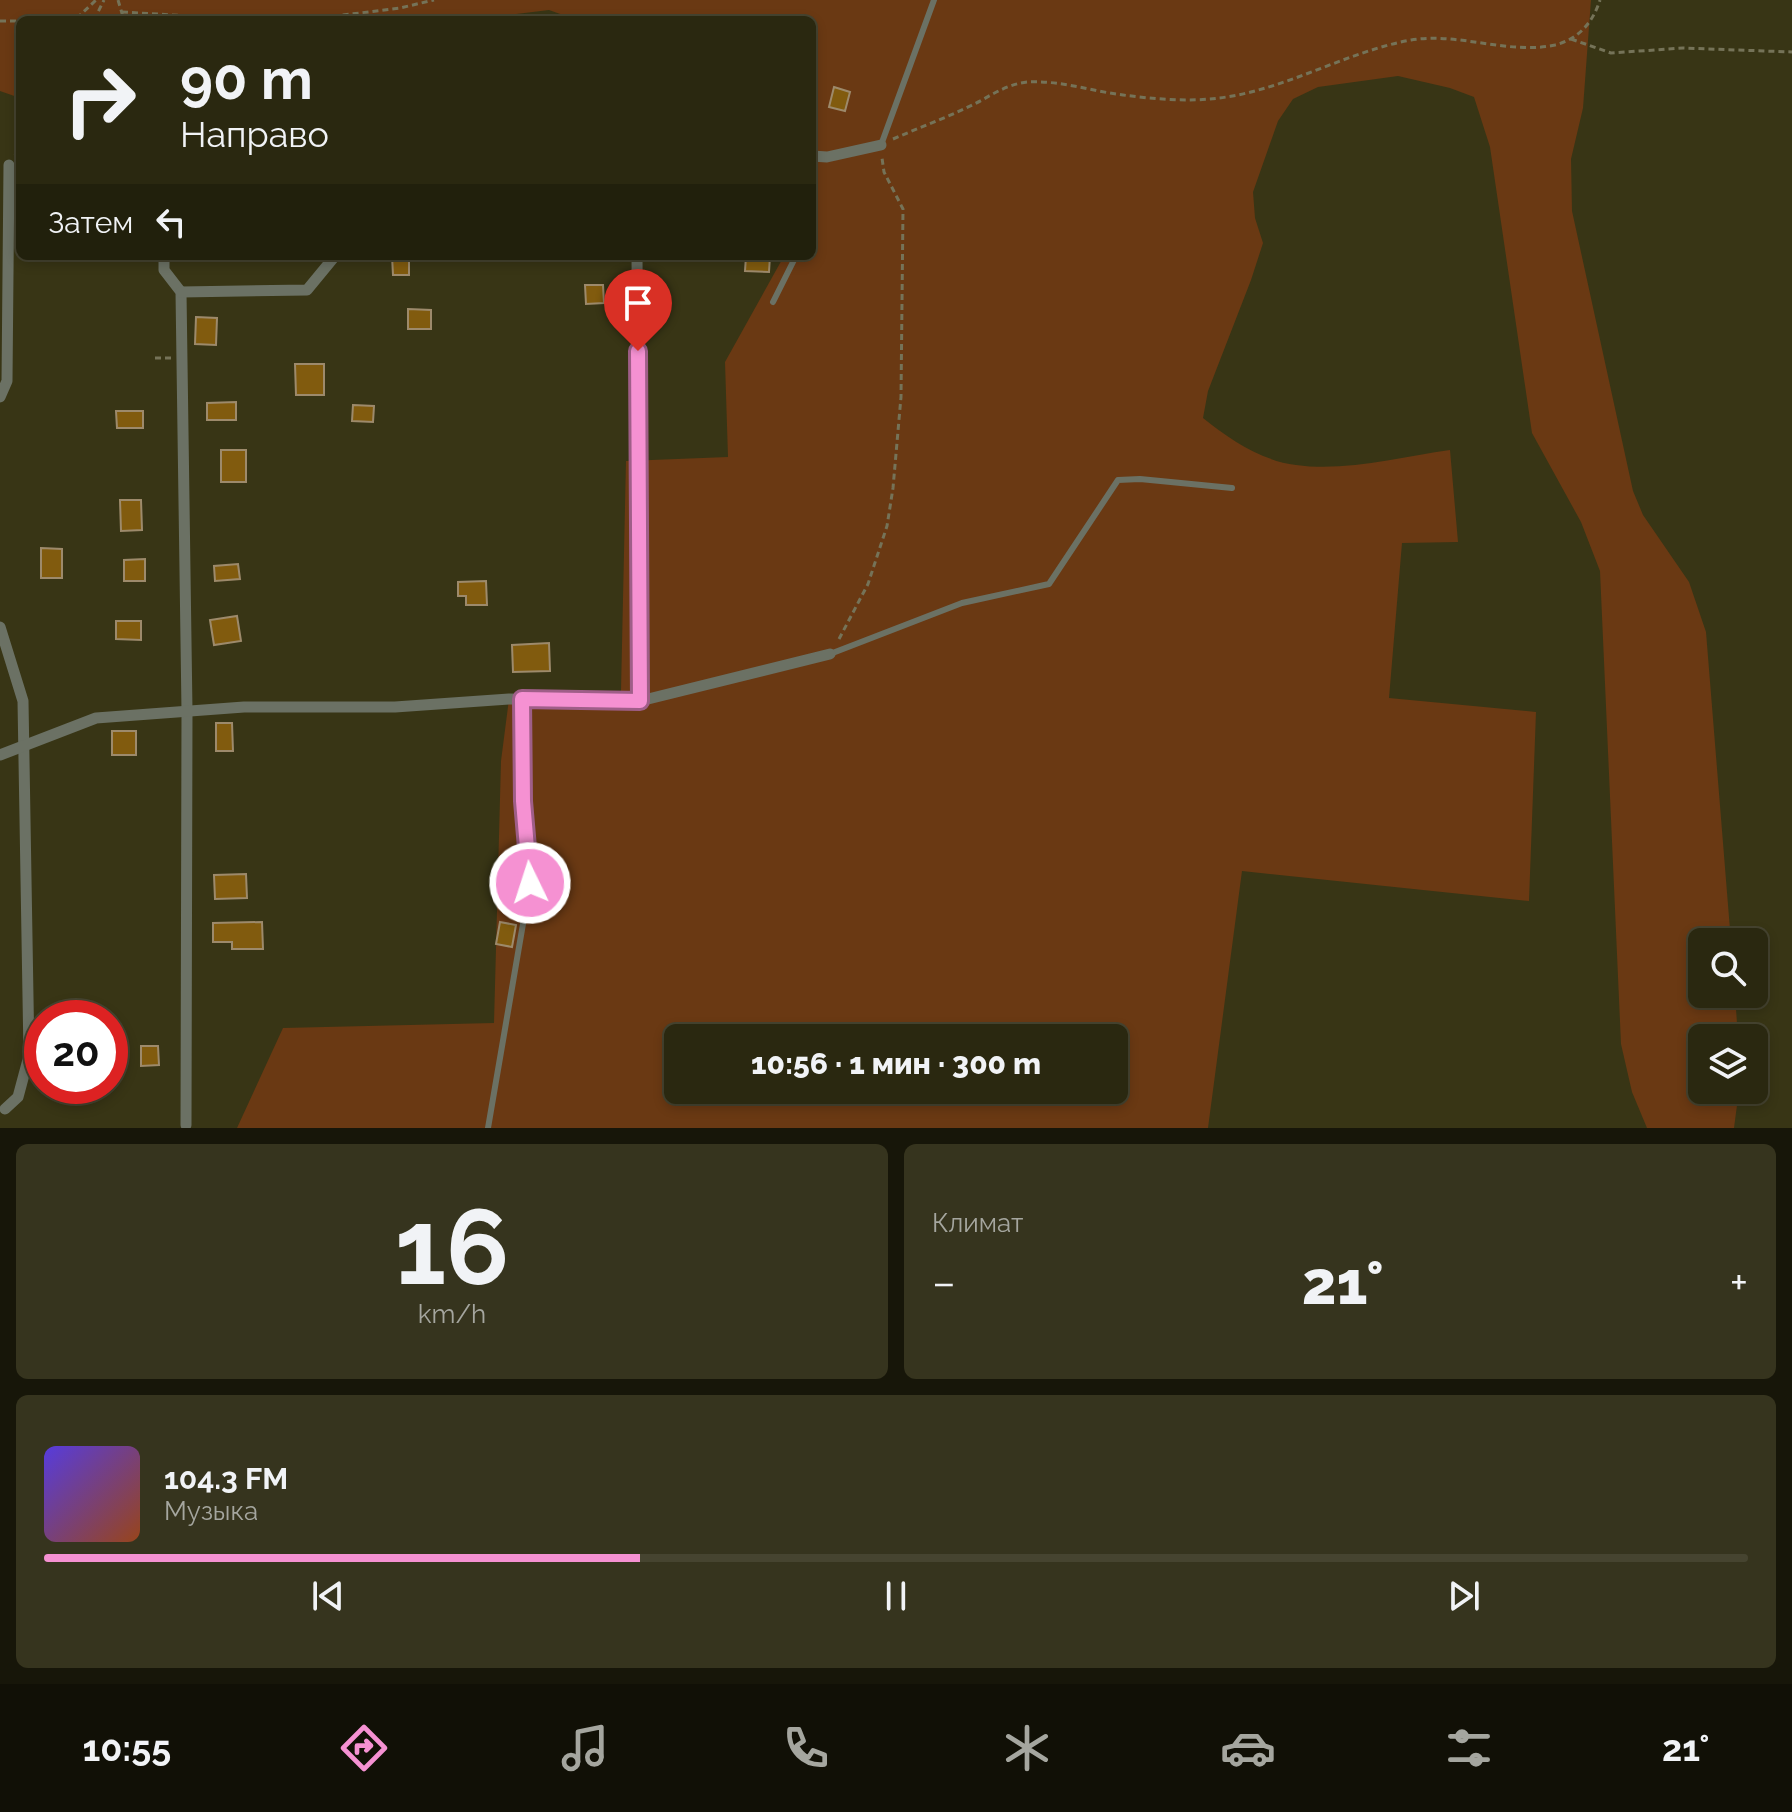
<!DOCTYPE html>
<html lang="ru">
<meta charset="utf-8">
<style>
:root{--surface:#2a2810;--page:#36341e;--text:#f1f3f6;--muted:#a5a69f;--line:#464430;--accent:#f591d2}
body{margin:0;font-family:Raleway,sans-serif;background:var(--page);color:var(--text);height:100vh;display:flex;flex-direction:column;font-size:30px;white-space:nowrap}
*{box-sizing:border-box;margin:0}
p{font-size:26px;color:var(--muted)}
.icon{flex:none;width:44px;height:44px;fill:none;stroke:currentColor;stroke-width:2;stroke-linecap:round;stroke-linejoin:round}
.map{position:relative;height:1128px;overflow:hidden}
.sheet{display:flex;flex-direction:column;gap:16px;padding:16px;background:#171609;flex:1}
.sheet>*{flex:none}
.banner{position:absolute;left:16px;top:16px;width:800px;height:244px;border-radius:12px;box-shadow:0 4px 12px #0003,0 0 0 2px var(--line);background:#2a2810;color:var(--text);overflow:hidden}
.buttons{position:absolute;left:1688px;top:928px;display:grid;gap:16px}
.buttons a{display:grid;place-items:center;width:80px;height:80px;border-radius:12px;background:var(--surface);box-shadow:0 4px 12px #0003,0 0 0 2px var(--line);font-size:40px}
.speed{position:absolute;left:24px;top:1000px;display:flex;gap:16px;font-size:40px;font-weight:700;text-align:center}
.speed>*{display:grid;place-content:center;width:104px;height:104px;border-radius:50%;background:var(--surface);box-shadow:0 4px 12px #0003,0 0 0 2px var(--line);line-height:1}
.speed .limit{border:12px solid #d22;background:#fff;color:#111}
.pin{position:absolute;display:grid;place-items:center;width:68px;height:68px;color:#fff;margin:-82px -34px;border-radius:50% 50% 50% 0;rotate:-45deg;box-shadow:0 0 8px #0007}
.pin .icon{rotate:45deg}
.me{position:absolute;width:88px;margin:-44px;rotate:356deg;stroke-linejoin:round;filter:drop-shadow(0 0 6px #0008)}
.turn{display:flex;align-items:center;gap:28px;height:168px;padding:0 32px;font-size:36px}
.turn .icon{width:104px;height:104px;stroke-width:2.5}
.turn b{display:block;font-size:56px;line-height:68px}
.then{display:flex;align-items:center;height:76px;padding:0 32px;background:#0003;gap:16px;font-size:30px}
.big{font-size:60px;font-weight:800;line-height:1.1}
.sheet .widget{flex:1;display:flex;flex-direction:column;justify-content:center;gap:12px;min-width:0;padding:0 28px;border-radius:12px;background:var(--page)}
.sheet .dial{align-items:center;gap:0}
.dial b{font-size:104px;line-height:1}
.song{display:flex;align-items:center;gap:24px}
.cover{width:96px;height:96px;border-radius:12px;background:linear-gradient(135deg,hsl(250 70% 55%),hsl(20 70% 35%))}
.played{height:8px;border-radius:4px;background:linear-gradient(90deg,var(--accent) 35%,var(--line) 35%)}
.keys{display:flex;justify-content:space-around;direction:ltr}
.heat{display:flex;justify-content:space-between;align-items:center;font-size:44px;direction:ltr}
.sheet .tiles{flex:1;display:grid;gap:16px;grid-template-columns:1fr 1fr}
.widget:last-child{grid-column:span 2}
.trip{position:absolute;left:664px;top:1024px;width:464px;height:80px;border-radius:12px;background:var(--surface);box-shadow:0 4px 12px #0003,0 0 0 2px var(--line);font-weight:800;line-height:80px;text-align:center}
.dock{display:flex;height:128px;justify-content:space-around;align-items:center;background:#111006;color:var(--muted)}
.dock .icon{width:56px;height:56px}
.dock .selected{color:var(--accent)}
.dock b{font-size:36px;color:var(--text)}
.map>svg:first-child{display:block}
.green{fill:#6a3913;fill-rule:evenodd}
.building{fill:#815b0e;stroke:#9d8a6b;stroke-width:2}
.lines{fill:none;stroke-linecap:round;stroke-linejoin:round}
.path{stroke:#757358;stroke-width:3;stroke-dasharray:6 4;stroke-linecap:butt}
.lane{stroke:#6b7164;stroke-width:6}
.street{stroke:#6b7164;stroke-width:11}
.route-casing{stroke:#9f5e88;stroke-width:20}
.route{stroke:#f591d2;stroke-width:14}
</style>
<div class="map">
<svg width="1792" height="1128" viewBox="0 0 1792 1128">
<rect width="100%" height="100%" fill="#383515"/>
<!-- green -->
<path class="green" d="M 0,0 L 1591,0 L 1583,108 L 1571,159 L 1572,211 L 1633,491 L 1643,515 L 1689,582 L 1706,632 L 1731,942 L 1702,942 L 1702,994 L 1735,994 L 1738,1038 L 1702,1038 L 1702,1090 L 1739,1090 L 1734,1128 L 1647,1128 L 1632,1092 L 1621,1044 L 1600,571 L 1581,522 L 1532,433 L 1490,147 L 1474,97 L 1450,88 L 1398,76 L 1318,87 L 1293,99 L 1278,121 L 1253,192 L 1255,218 L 1263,243 L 1251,280 L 1208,391 L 1203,418 C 1229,439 1262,461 1296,465 C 1345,472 1401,457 1450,450 L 1458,542 L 1402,543 L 1389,698 L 1536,712 L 1529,901 L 1242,871 L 1208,1128 L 237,1128 L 283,1028 L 494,1023 L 501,761 L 509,699 L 621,691 L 626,461 L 728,457 L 725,362 L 784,256 L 812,256 L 812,20 L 577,20 L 549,10 L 468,20 L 20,20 L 20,98 L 0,91 ZM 678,1038 L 1114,1038 L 1114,1090 L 678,1090 Z"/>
<!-- building -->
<g class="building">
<polygon points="834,87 850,92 845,111 829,107"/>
<polygon points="392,256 409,256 409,275 393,275"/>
<polygon points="746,256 770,256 769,272 745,271"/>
<polygon points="585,285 603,285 604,303 586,304"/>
<polygon points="408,309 431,310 431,329 408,329"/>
<polygon points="196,317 217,318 216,345 195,344"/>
<polygon points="295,364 324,364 324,395 296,395"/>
<polygon points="236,402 236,420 207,420 207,403"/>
<polygon points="353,405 374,406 373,422 352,421"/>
<polygon points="116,411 143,411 143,428 117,428"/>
<rect x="221" y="450" width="25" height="32"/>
<polygon points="120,500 141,500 142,530 121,531"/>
<polygon points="41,548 62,549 62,578 41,578"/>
<polygon points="145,559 145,581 124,581 124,560"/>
<polygon points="238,564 240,579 215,581 214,566"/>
<polygon points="486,581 487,605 466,605 466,596 458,596 458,582"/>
<polygon points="237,616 241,641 214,645 210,620"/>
<polygon points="116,621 141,621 141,640 116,639"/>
<polygon points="549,643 550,671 513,672 512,645"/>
<polygon points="216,723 232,723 233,751 216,751"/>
<rect x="112" y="731" width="24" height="24"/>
<polygon points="246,874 247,898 215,899 214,875"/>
<polygon points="262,922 263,949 232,949 232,942 213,942 213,923"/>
<polygon points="500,922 516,925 512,947 496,944"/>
<polygon points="141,1046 158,1046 159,1065 141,1066"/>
</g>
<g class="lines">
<!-- path -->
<g class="path">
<polyline points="118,0 124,20"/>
<polyline points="122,12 258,20"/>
<polyline points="37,20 76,19 96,0"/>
<polyline points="94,20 104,0"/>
<polyline points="303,20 400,8 434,0"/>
<polyline points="0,21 20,21"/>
<polyline points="1571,39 1611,53 1683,48 1792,52"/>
<path d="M 893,139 C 923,126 954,115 982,100 C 996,92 1010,84 1027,82 C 1059,80 1091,91 1123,95 C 1153,99 1189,102 1219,98 C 1286,90 1345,52 1411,40 C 1459,32 1508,55 1555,45 C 1579,39 1593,22 1600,0"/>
<polyline points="15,155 20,147"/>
<polyline points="155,358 171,358"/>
<polyline points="839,639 868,584 887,526 893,488 901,397 903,209 884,172 882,158"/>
</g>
<!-- lane -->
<g class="lane">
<polyline points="881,145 934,0"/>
<polyline points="773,302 796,256"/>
<polyline points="830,654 962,603 1049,584 1118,480 1140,479 1232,488"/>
<polyline points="488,1128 530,883 523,801 522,699"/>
</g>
<!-- street -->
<g class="street">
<polyline points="812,156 827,157 881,145"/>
<polyline points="164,256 164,270 181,292 187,711 186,1125"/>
<polyline points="637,256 640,701"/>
<polyline points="181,292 307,290 335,256"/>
<polyline points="0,397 7,381 9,165"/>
<polyline points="0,627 23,701 29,1056 18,1097 5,1109"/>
<polyline points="0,755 96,718 244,707 395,707 509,699 640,701 830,654"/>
</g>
</g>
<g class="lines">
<defs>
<polyline id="route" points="530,883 523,801 522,699 640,701 638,351"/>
</defs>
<!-- route casing -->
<use href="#route" class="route-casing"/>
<!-- route -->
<use href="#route" class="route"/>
</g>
</svg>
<div class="buttons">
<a><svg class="icon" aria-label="search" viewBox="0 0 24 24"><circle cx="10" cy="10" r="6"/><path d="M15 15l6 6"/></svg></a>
<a><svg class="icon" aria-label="layers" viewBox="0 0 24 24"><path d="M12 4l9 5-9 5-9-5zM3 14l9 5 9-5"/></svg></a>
</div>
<div class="speed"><div class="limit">20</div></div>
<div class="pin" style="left:638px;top:351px;background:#d93025"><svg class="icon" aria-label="arrive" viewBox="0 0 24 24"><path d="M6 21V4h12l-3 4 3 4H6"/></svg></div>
<svg class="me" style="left:530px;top:883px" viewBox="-20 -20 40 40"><circle r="17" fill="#f591d2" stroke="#fff" stroke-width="3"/><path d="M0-11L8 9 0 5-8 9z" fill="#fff"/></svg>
<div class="trip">10:56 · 1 мин · 300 m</div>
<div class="banner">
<div class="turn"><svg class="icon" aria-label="right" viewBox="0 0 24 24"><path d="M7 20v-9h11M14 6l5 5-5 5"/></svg><div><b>90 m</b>Направо</div></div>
<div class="then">Затем<svg class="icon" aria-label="left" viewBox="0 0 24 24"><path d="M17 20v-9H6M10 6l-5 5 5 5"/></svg></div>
</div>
</div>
<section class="sheet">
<div class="tiles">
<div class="widget dial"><b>16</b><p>km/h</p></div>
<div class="widget"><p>Климат</p>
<div class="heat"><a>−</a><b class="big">21°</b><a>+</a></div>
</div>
<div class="widget">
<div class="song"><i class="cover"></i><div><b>104.3 FM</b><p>Музыка</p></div></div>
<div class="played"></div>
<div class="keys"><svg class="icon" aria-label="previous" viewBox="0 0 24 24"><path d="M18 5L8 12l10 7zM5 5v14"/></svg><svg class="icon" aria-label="pause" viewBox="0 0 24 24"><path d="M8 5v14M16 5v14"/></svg><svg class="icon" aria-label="next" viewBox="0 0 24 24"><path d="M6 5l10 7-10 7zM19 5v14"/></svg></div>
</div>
</div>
</section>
<nav class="dock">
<b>10:55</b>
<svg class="icon selected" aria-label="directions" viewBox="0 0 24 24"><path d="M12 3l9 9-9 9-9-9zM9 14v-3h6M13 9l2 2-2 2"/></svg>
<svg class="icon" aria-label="music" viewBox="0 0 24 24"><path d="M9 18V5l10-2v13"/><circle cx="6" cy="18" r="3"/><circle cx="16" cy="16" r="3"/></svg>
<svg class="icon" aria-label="phone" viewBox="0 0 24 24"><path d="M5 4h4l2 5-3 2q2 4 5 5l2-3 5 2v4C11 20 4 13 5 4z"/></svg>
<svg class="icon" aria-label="climate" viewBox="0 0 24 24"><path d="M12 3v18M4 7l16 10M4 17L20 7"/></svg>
<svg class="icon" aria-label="car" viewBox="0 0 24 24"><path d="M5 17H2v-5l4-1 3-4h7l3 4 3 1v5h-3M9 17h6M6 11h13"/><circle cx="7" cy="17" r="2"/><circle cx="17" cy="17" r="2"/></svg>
<svg class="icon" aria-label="filters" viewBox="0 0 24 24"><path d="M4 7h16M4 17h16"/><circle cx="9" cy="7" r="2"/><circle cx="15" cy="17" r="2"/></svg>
<b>21°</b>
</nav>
